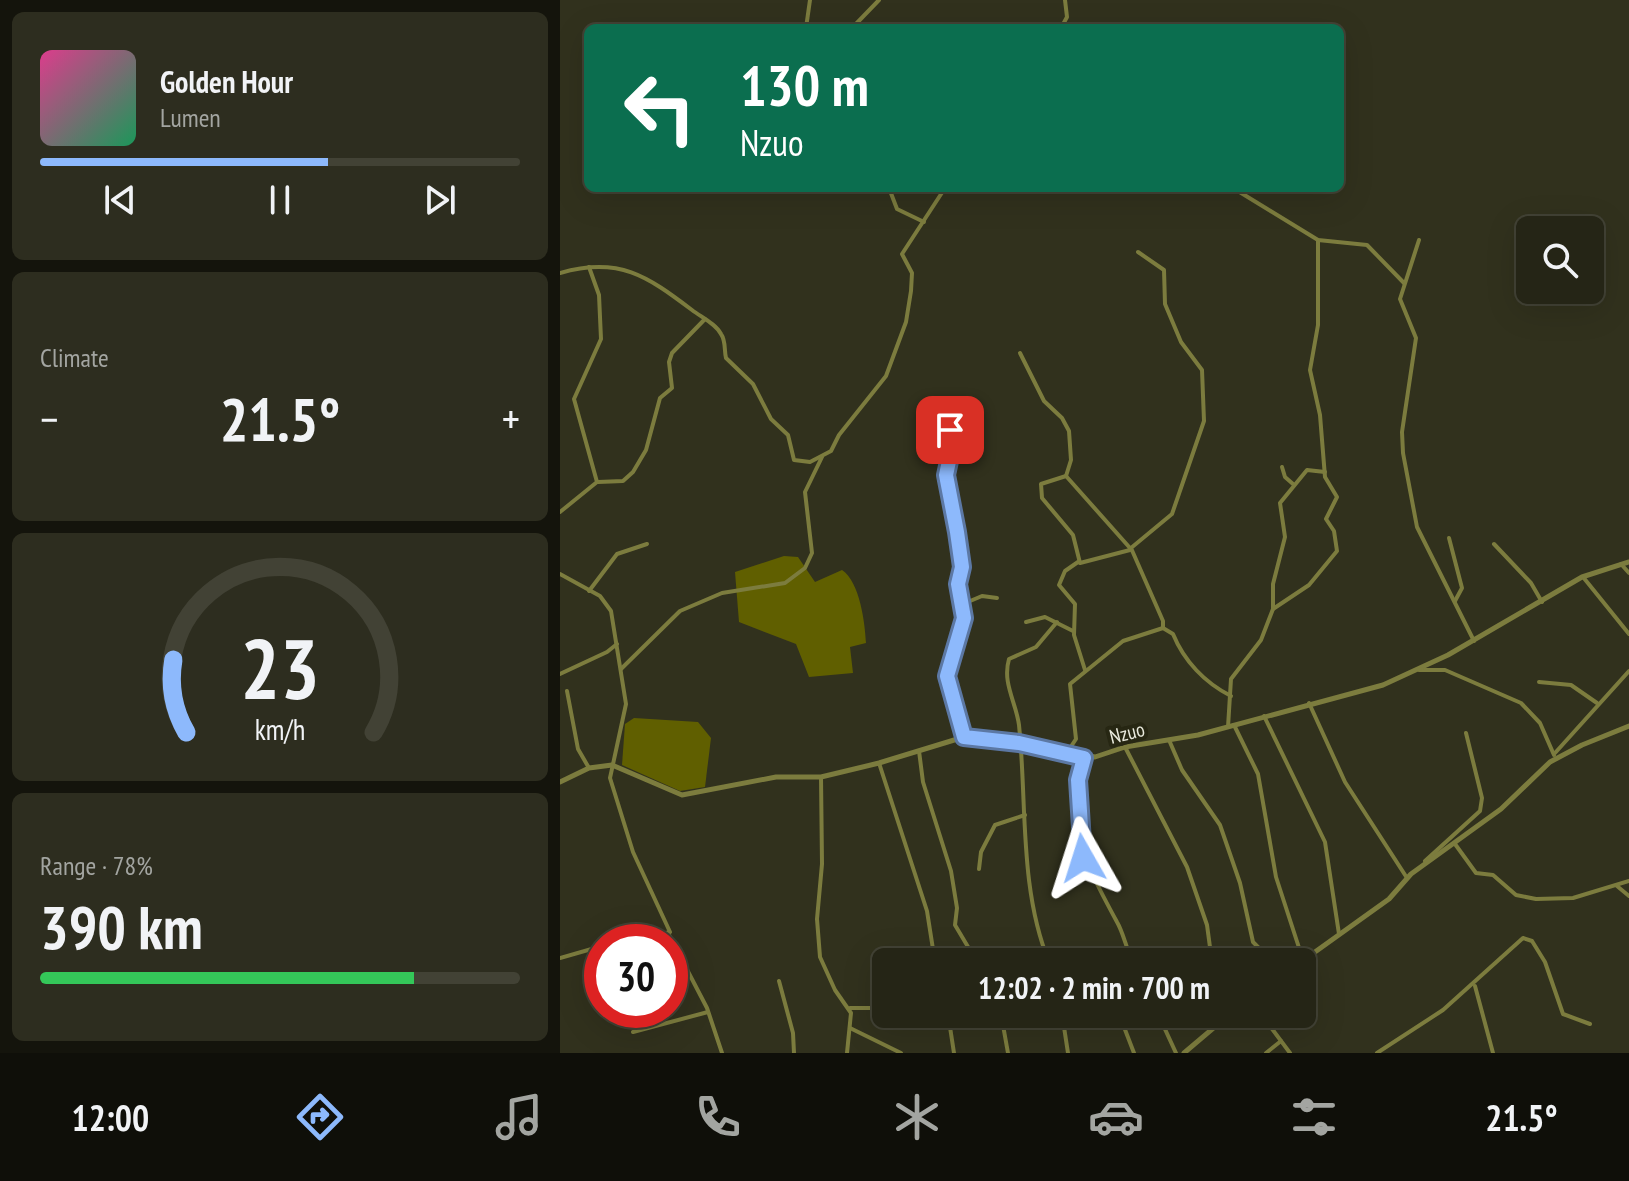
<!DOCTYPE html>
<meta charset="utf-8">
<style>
:root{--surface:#252516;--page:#2d2d1f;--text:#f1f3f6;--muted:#a3a5a1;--line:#424235;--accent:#8db9fc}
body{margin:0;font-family:"PT Sans Narrow",sans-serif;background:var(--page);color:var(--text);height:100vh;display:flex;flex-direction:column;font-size:30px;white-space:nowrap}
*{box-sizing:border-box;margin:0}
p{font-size:26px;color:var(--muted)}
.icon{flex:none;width:44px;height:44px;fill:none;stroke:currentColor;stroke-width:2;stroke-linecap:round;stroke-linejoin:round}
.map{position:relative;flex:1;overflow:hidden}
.sheet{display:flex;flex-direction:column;gap:12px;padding:12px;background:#14140c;width:560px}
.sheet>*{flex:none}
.guide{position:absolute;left:24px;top:24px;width:760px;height:168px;border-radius:12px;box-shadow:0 8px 32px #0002,0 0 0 2px var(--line);background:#0b6e4f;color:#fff;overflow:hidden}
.tools{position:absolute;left:956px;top:216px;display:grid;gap:16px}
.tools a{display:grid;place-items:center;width:88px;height:88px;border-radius:12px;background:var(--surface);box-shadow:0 8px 32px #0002,0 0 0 2px var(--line);font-size:40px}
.speed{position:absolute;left:24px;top:924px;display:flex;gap:16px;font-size:40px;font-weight:700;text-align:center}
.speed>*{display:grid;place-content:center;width:104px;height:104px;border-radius:50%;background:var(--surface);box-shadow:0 8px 32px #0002,0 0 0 2px var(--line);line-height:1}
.speed .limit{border:12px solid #d22;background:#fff;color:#111}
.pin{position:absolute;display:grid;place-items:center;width:68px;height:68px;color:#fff;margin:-34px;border-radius:16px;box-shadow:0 4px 12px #0006}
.me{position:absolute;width:88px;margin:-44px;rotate:354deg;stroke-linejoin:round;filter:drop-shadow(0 0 6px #0008)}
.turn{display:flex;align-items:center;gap:28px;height:168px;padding:0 24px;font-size:36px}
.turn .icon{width:104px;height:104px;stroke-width:2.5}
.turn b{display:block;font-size:56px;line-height:68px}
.big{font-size:60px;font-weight:600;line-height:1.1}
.sheet .tile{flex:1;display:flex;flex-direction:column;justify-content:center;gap:12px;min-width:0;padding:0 28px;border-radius:12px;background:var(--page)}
.sheet .dial{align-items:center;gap:0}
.dial svg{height:208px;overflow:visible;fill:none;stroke:var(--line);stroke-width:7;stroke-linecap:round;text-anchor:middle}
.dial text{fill:var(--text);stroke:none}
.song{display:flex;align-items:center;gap:24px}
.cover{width:96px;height:96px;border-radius:12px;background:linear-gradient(135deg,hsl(330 70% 55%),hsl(150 70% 35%))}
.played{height:8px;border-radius:4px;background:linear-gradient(90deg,var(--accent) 60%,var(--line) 60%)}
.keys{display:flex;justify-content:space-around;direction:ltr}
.heat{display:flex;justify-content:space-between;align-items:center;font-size:44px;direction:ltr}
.charge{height:12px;border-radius:6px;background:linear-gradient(90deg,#34c759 78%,var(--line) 0)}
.trip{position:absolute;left:312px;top:948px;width:444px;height:80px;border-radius:12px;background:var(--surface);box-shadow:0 8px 32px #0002,0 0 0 2px var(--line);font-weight:600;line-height:80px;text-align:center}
.tabs{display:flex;height:128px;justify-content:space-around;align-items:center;background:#0f0f09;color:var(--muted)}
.tabs .icon{width:56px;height:56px}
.tabs .active{color:var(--accent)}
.tabs b{font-size:36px;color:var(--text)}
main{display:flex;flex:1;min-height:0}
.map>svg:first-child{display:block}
.forest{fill:#605f00}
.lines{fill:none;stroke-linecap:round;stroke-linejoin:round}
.minor{stroke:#7c7c3e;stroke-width:4}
.tertiary{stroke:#7c7c3e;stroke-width:5}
.route-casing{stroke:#5c78a4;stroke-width:20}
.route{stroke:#8db9fc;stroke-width:14}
.labels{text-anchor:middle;stroke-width:8;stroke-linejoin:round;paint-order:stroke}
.street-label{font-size:20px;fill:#eaebde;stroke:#272713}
</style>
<main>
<section class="sheet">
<div class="tile">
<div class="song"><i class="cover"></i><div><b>Golden Hour</b><p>Lumen</p></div></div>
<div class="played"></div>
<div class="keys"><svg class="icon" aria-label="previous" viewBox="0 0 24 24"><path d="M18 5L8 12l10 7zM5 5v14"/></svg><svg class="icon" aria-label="pause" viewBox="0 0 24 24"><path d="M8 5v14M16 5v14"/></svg><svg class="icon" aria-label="next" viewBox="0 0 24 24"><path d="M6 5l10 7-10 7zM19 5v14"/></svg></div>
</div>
<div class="tile"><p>Climate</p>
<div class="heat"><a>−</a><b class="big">21.5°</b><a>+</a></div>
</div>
<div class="tile dial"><svg viewBox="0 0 100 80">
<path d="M14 69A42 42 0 1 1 86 69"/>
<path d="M14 69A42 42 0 0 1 9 41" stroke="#8db9fc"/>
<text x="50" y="56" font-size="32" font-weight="700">23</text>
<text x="50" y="72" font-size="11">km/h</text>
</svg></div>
<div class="tile"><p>Range · 78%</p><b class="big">390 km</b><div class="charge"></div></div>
</section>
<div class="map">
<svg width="1069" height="1053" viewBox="0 0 1069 1053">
<rect width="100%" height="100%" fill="#31311d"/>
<!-- forest -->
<g class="forest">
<path d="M 224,556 L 238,557 L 255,582 L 282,570 C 300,582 305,623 306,643 L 290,647 L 293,673 L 249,677 L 236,644 L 179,622 L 175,572 Z"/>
<polygon points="74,718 138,722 151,738 145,787 120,791 62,765 65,724"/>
</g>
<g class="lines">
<!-- minor -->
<g class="minor">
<polyline points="246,28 250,0"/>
<polyline points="292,28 319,0"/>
<polyline points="501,28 507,17 505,0"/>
<polyline points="329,188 337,209 364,222"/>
<polyline points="673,188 758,240 807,245 844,283"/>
<polyline points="859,240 840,299 856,338 842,432 843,453 857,527 914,641"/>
<path d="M 0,273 C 59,256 87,276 132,310 C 141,317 156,324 161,334 C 166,341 164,350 166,358 L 193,384 L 211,419 L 228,435 L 234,460 L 250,462 L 271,451 L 279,435 L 326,376 L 346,322 L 351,291 L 352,273 L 342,254 L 385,188"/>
<polyline points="460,353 484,401 502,418 509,431 511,460 506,476"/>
<polyline points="722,467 725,477 733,484"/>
<polyline points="38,482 63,481 73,472 86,450 100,398 112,388 109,362 112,353 145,319"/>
<polyline points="0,512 37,482 14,399 41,339 39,295 29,267"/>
<polyline points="889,538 902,588 895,601"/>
<polyline points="934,544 971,583 982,602"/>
<polyline points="570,550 520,563 513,535 482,498 481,484 506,476 570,548"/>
<polyline points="518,562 505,571 499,585 515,604 514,635 525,670"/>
<polyline points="1061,564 1069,573"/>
<polyline points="0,574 40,596 51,611 66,704 50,778 73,852 110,932 68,942"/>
<polyline points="1023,577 1069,634"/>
<polyline points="29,591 57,554 87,544"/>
<polyline points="403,604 422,596 437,598"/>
<polyline points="713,609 713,584 725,537 720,503 747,470 765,472"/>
<polyline points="466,622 485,617 513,631"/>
<path d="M 603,628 L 613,634 C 624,661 645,683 671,696"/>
<polyline points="61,669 120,611 162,593 225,583 245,568 252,553 245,492 262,457"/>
<polyline points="859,670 885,670 961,703 980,723 994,755"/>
<polyline points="0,674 47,652 57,644"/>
<polyline points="979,682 1011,685 1037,703"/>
<polyline points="7,691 18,749 29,768"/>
<polyline points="749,703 785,782 847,878"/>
<polyline points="704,716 765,842 779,934"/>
<polyline points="674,725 698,774 716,877 743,960"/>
<polyline points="668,727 671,679 701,640 713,609 749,585 777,551 774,531 766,519 777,497 765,477 760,415 750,370 758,325 758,240"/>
<polyline points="404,737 387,676 404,618 398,584 402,567 397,532 386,475 391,452 390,430 395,415 412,406"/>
<polyline points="609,740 622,770 660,825 680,883 693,942 713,962"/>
<polyline points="565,747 627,867 647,925 652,962"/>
<polyline points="359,751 363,782 391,871 397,908 395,925 417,962"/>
<polyline points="508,751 516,739 510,684 563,641 603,628 603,621 571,548 612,514 644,421 642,370 621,342 605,304 604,270 578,252"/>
<polyline points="995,753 1069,671"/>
<path d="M 524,758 C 505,825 526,865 557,922 C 564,934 566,949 573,962"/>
<polyline points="319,763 367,911 375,962"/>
<polyline points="261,777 262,864 257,919 260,957 275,990 291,1013 287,1053"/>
<polyline points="895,844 916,873 933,875 956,895 976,899 1013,898 1069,881"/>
<polyline points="865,861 920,811 922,798 906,733"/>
<polyline points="419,869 421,852 435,825 465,815"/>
<polyline points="1057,886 1069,896"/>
<polyline points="108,933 147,1008 162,1053"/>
<polyline points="0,958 42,946"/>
<path d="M 489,962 C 459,889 467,802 459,725 C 456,702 442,683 449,659 L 476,647 L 497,622"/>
<polyline points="219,981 233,1033 234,1053"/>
<polyline points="915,986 933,1053"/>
<polyline points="290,1008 326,1008"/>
<polyline points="91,1010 96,1025"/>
<polyline points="388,1014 394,1053"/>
<polyline points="441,1014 448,1053"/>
<polyline points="502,1014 508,1053"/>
<polyline points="559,1014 574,1053"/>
<polyline points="598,1014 616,1053"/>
<polyline points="655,1014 661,1021"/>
<polyline points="701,1014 730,1053"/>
<polyline points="290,1028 341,1053"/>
<polyline points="73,1032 148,1012"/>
<polyline points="706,1053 721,1041"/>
<polyline points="817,1053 883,1010 963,938 972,941 985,962 1003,1014 1030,1024"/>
</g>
<!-- tertiary -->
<g class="tertiary">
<polyline points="0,782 29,768 52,765 122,795 216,777 261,777 319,763 404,737 459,743 535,757 565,747 638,735 823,685 888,655 1022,577 1069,562"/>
<polyline points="741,962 829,899 851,874 941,809 990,762 1022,745 1069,726"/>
<polyline points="624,1053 670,1014"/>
</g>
</g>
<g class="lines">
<defs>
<polyline id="route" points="390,430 391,452 386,475 397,532 402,567 398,584 404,618 387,676 404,737 459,743 524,758 518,780 523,858"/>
</defs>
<!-- route casing -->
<use href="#route" class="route-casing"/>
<!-- route -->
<use href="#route" class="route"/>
</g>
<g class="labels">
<!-- street labels -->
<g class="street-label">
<text transform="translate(567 733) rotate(-14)" y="7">Nzuo</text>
</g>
</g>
</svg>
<div class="tools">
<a><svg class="icon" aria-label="search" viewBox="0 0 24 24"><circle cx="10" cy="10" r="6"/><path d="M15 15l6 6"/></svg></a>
</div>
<div class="speed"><div class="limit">30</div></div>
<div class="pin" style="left:390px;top:430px;background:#d93025"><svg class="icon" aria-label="arrive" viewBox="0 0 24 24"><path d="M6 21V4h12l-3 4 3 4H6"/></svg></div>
<svg class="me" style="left:523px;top:858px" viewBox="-20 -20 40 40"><path d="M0-17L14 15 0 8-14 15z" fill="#8db9fc" stroke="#fff" stroke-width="4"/></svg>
<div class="trip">12:02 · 2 min · 700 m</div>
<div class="guide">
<div class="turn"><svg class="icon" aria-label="left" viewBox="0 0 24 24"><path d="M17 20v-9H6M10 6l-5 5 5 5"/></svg><div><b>130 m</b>Nzuo</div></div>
</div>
</div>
</main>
<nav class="tabs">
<b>12:00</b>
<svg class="icon active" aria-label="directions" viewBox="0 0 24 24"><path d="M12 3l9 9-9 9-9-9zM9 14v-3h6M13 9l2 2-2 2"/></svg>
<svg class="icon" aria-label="music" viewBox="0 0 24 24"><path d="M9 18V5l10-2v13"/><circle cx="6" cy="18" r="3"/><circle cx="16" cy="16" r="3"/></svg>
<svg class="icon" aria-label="phone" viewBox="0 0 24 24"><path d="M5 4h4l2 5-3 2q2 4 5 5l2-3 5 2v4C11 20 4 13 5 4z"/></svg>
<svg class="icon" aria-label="climate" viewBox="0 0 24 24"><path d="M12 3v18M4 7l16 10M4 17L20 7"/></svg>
<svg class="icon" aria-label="car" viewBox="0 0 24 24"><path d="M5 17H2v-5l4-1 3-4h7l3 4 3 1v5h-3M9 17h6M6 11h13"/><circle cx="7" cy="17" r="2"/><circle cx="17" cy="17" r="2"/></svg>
<svg class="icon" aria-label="filters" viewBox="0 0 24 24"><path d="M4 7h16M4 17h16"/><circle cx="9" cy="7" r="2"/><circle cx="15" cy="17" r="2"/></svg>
<b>21.5°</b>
</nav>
